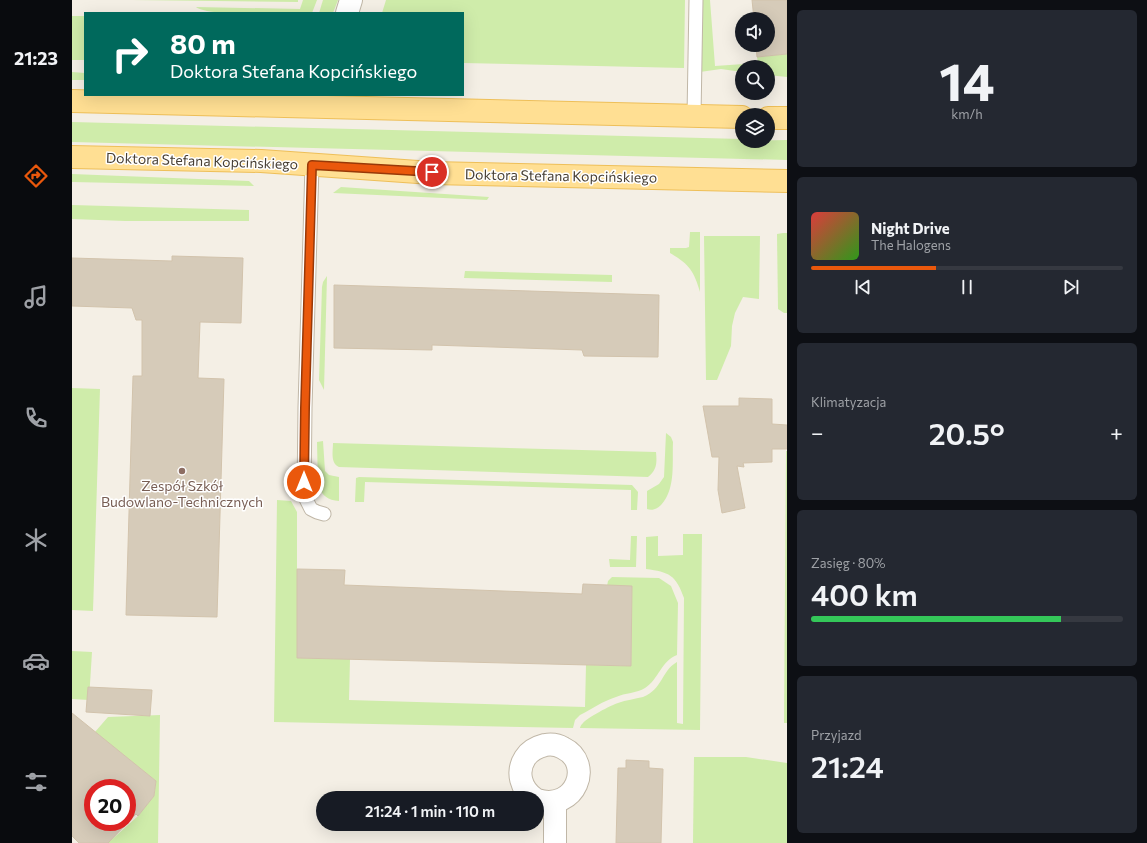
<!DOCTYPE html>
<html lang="pl">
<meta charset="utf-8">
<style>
:root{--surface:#171b24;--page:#242831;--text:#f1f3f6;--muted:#9ea1a6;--line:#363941;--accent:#ea580c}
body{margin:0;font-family:Commissioner,sans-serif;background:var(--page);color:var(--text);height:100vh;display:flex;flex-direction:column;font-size:15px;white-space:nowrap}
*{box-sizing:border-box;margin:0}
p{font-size:13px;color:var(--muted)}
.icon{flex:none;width:22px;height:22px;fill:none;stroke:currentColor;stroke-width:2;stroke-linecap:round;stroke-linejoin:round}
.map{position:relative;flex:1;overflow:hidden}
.sheet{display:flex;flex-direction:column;gap:10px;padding:10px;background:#0d0f14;width:360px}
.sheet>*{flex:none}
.guide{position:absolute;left:12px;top:12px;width:380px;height:84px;border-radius:0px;box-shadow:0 4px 16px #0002;background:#00695c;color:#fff;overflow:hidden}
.tools{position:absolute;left:663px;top:12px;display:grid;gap:8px}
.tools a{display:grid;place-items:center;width:40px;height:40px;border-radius:50%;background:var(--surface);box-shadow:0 4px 16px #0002;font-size:20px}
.speed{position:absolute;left:12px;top:779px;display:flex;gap:8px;font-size:20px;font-weight:700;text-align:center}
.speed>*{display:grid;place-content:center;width:52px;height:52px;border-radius:50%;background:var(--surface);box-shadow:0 4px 16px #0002;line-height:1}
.speed .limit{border:6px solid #d22;background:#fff;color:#111}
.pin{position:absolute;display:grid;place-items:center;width:34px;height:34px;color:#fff;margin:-17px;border:2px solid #fff;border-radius:50%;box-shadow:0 1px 4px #0007}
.me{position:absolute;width:44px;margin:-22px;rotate:0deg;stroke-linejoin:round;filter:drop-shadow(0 0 3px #0008)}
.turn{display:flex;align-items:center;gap:14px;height:84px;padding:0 20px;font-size:18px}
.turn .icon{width:52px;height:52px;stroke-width:2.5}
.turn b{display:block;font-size:28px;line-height:34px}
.big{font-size:30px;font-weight:600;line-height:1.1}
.sheet .tile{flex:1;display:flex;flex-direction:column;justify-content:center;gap:6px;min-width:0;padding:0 14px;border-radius:6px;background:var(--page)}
.sheet .dial{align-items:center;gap:0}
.dial b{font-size:52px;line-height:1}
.song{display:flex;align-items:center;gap:12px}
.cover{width:48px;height:48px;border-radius:6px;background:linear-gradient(135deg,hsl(0 70% 55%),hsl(110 70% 35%))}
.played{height:4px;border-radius:2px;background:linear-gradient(90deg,var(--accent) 40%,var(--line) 40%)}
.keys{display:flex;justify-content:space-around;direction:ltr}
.heat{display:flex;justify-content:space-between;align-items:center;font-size:22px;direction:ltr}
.charge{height:6px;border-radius:3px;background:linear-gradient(90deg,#34c759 80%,var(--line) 0)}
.trip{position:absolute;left:244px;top:791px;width:228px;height:40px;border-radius:20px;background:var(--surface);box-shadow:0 4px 16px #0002;font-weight:600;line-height:40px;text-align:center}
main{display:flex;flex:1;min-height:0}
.dock{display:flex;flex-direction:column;width:72px;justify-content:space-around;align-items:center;background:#090b0e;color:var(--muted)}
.dock .icon{width:28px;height:28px}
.dock .selected{color:var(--accent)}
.dock b{font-size:18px;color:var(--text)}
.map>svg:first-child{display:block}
.green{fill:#cfecaa}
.building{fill:#d6cbb9;stroke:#d2c3ac;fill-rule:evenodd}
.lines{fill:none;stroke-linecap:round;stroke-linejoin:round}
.lane-casing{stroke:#c0b7a7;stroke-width:15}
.street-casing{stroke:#c0b7a7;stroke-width:24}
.primary-casing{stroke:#eebf59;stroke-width:24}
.lane{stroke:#fff;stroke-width:13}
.street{stroke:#fff;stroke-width:22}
.primary{stroke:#ffdf93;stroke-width:22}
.route-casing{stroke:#983908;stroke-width:10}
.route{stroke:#ea580c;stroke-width:7}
.education-dot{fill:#8d6e63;stroke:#fff;stroke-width:1.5}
.labels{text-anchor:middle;stroke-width:3;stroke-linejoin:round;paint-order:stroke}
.street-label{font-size:14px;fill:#473f34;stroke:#fff}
.education-label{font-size:14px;fill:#785e54;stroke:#fff}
</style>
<main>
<nav class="dock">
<b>21:23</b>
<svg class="icon selected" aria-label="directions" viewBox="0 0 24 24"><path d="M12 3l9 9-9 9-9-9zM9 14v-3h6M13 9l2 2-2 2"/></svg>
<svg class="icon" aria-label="music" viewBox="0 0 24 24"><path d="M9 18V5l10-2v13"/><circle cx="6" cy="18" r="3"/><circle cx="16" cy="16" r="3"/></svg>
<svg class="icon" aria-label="phone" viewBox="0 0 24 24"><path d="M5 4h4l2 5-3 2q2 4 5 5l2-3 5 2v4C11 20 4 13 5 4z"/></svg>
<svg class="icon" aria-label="climate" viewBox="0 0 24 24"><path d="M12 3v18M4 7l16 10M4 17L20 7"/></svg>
<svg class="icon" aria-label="car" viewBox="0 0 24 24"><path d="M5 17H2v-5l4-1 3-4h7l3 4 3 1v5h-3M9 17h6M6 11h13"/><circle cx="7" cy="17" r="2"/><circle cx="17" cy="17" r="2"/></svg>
<svg class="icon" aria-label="filters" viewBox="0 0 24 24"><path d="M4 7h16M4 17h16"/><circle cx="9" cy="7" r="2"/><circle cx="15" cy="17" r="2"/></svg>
</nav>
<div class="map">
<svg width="715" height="843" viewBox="0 0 715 843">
<rect width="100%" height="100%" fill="#f4efe5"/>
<!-- green -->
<g class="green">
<polygon points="60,0 226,0 226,2"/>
<path d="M 231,0 L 245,0 L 240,13 C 221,13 135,17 124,7 L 228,9 Z"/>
<polygon points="251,0 266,0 261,13 247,13"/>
<polygon points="314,0 613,0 612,68 391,63 391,13 310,13"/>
<polygon points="631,0 638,0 643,66 686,63 685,57 715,54 715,77 696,75 696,67 670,67 670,72 649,69 628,72"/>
<rect x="0" y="16" width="13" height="44"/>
<polygon points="0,72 13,73 13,80 0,80"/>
<polygon points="0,122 670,139 670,141 715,140 715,160 0,142"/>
<polygon points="0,174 177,181 182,186 0,182"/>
<polygon points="269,187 417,197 415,200 261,193"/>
<polygon points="0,205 177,210 177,221 53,221 0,219"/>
<path d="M 618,232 L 628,232 L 628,292 C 622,271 617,264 598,253 L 598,248 L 614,248 L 617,247 Z"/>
<polygon points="711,233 715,233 715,313 712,313 706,309 705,234"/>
<polygon points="632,236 688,236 687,299 671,297 663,313 660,326 659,346 645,380 634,380"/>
<polygon points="393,271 540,275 540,282 392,278"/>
<polygon points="255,276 252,390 247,380 250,287 251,282"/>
<polygon points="0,388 28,389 21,611 0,610"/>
<path d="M 594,433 L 599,437 L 601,442 C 600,463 604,489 589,505 C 585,509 580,511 575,509 L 575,491 L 587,484 L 592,477 Z"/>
<path d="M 251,441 L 253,471 L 257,475 L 267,477 L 267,501 C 256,500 250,496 246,485 L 245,442 Z"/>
<path d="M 261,443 L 584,452 C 585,463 585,470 576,477 L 267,467 C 258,463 261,451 261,443 Z"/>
<polygon points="714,451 715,451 715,723 712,723"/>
<polygon points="287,477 560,485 566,492 565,510 559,510 559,490 293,482 292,502 283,502 284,478"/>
<path d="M 205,500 L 219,501 L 225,512 L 225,658 L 278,659 L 277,700 L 513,707 L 514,665 L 559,666 L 560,586 L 535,586 L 536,581 L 540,577 L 587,578 L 599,586 L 606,603 L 605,655 C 589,661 587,679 573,688 C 565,693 553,693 544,697 C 531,701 520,709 508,715 L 503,720 L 501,728 L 202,722 Z"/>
<path d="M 611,534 L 630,534 L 628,730 L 508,728 C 509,725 509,725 511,723 C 515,718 539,705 546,703 C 554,700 563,699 571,697 C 590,690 590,670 605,662 L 605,723 L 611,724 L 612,598 C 604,575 597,572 574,569 L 574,537 L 586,536 L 586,556 L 611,555 Z"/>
<polygon points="559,536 565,536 564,567 538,567 537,559 558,560"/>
<polygon points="0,651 20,652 17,700 0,699"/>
<polygon points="88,715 86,843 36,843 66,816 82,796 84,781 23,732 36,717"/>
<polygon points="622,757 674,757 715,763 715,843 621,843"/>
</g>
<!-- building -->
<g class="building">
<polygon points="680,0 715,0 715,54 685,57 684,45 696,45 696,19 682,19"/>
<polygon points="100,256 171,258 169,323 128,322 126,378 152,379 145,617 54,615 61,376 70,376 70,320 64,320 60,308 0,306 0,258 100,261"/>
<polygon points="262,285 587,295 586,357 512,356 510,350 360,345 360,350 262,348"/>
<polygon points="667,398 700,399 700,424 715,425 715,449 700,449 700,462 671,463 672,467 665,466 673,508 650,513 646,490 647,457 640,457 631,406 667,406"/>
<polygon points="225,569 273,570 272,585 510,594 511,584 560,586 559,666 225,658"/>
<polygon points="16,687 80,690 78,716 14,712"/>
<path d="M 0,713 L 84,781 L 82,796 L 66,816 L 64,814 L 36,843 L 7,843 L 0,836 ZM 21,788 L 55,788 L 55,822 L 21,822 Z"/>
<polygon points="554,760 577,761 577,768 591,769 589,843 544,843 546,768 554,768"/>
</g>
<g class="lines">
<defs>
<g id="lane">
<polyline points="622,116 624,0"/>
<polyline points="240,165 233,408 232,495 239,509 245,512 252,514"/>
</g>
<g id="street">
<polyline points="275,13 279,0"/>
<path d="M 462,798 C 449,789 444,772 453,758 C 458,750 465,747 473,745 C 479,744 486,745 491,748 C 522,763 504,812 465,800"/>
<polyline points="483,843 483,802"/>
</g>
<g id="primary">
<polyline points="0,101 670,117"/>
<polyline points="696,118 715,118"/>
<polyline points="0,157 189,161 360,173 715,181"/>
</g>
</defs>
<!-- lane casing -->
<use href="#lane" class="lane-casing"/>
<!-- street casing -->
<use href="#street" class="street-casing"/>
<!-- primary casing -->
<use href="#primary" class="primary-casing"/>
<!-- lane -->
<use href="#lane" class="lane"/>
<!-- street -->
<use href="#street" class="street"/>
<!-- primary -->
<use href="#primary" class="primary"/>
</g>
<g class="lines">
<defs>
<polyline id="route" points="232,482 233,408 240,165 360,172"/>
</defs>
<!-- route casing -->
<use href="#route" class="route-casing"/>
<!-- route -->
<use href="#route" class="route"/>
</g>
<!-- markers -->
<circle class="education-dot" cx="110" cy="471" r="4"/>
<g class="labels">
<!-- street labels -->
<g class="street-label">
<text transform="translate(130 161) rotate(2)" y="5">Doktora Stefana Kopcińskiego</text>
<text transform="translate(489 176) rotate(1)" y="5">Doktora Stefana Kopcińskiego</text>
</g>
<!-- education labels -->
<g class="education-label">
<text x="110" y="491">Zespół Szkół<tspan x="110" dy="16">Budowlano-Technicznych</tspan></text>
</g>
</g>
</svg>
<div class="tools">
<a><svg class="icon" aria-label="sound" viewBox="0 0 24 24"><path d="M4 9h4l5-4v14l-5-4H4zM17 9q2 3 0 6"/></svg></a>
<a><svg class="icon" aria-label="search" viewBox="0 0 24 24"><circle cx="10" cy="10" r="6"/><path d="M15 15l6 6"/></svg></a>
<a><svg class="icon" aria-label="layers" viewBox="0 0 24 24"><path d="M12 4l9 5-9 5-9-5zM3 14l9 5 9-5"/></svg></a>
</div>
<div class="speed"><div class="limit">20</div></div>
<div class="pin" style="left:360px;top:172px;background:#d93025"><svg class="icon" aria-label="arrive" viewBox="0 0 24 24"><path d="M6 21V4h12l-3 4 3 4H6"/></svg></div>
<svg class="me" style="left:232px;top:482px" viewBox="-20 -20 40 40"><circle r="17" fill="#ea580c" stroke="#fff" stroke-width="3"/><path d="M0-11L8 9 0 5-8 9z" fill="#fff"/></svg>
<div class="trip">21:24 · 1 min · 110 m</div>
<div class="guide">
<div class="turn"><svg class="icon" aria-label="right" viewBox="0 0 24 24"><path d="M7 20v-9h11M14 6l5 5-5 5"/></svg><div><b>80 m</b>Doktora Stefana Kopcińskiego</div></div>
</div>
</div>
<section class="sheet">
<div class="tile dial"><b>14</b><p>km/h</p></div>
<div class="tile">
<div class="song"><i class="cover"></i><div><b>Night Drive</b><p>The Halogens</p></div></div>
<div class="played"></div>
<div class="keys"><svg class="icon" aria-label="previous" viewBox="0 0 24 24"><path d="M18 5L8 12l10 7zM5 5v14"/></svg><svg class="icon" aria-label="pause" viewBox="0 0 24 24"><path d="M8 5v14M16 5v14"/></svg><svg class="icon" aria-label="next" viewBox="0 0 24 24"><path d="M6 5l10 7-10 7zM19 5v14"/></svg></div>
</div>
<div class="tile"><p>Klimatyzacja</p>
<div class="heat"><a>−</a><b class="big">20.5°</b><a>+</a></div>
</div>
<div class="tile"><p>Zasięg · 80%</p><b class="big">400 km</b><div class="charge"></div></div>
<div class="tile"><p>Przyjazd</p><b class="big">21:24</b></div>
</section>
</main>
